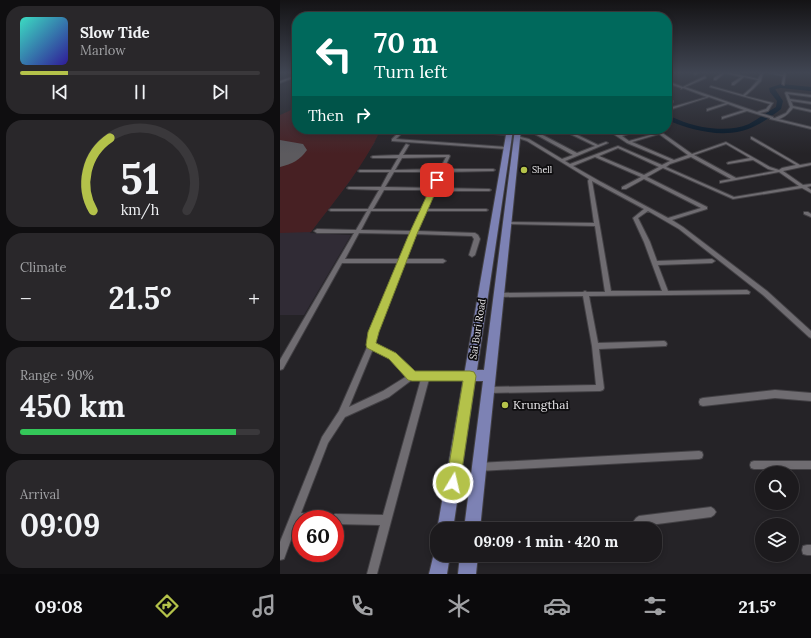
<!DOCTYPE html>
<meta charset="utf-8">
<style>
:root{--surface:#1c1a1d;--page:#29272a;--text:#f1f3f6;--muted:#a0a1a4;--line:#3a383b;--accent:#b4c24a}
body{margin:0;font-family:Lora,serif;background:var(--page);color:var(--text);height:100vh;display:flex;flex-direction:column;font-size:15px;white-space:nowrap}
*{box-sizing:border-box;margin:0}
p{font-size:13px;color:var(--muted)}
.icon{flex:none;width:22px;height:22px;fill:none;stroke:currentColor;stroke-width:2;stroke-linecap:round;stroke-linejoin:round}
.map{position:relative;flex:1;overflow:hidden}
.panel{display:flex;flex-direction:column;gap:6px;padding:6px;background:#0f0e10;width:280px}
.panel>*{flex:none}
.guide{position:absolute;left:12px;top:12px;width:380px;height:122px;border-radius:16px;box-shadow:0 2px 6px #0003,0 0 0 1px var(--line);background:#00695c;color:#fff;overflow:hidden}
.buttons{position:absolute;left:475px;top:466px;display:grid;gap:8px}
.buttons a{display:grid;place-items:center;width:44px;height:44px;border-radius:50%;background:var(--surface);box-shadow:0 2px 6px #0003,0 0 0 1px var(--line);font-size:20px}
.speed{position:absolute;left:12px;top:510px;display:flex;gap:8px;font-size:20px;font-weight:700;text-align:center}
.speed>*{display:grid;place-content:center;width:52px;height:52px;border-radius:50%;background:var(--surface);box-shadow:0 2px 6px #0003,0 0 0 1px var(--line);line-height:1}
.speed .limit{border:6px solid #d22;background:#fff;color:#111}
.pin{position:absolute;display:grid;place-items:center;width:34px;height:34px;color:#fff;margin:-17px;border-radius:8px;box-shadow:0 2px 6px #0006}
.me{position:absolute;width:44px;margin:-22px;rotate:9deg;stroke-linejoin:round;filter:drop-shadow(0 0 3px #0008)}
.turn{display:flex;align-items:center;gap:14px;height:84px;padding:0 16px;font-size:18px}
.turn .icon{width:52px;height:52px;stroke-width:2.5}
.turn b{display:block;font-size:28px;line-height:34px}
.then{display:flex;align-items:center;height:38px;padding:0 16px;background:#0003;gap:8px;font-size:15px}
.big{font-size:30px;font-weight:700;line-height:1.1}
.panel .widget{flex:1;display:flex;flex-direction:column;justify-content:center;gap:6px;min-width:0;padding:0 14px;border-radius:16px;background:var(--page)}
.panel .dial{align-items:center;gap:0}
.dial svg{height:104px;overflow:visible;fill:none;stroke:var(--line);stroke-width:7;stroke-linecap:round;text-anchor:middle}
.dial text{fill:var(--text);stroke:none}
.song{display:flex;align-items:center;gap:12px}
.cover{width:48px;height:48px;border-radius:6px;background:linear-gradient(135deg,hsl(170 70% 55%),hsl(250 70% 35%))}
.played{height:4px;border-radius:2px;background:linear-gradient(90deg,var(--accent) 20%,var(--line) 20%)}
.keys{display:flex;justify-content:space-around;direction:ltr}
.heat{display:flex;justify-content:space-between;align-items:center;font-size:22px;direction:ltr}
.charge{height:6px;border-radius:3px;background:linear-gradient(90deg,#34c759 90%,var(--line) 0)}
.trip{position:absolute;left:150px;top:522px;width:232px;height:40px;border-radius:16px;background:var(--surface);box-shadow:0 2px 6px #0003,0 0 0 1px var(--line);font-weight:700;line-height:40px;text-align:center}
.dock{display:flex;height:64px;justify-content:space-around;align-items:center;background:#0b0a0c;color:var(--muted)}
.dock .icon{width:28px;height:28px}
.dock .selected{color:var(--accent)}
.dock b{font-size:18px;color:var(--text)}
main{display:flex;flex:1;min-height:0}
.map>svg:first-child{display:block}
.built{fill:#302b35}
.green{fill:#472023}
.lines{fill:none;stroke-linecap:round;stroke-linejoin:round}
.river{fill:#001323;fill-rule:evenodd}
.runway{fill:#5c5a5e;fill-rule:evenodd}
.minor-casing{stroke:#434145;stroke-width:2}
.tertiary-casing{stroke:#434145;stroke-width:2}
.primary-casing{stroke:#434145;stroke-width:2}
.minor{fill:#6f6c71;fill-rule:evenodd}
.tertiary{fill:#6f6c71;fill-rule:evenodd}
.primary{fill:#7d82b4;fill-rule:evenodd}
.route{fill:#b4c24a;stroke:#757e30}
.poi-dot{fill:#b4c24a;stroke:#0e0d0f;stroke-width:1.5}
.labels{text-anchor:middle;stroke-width:3.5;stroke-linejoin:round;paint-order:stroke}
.far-poi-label{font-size:9px;fill:#eae8eb;stroke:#0e0d0f;text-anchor:start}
.street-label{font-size:10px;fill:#eae8eb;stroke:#0e0d0f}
.near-poi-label{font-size:12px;fill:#eae8eb;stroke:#0e0d0f;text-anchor:start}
</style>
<main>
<section class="panel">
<div class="widget">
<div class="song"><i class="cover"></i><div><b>Slow Tide</b><p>Marlow</p></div></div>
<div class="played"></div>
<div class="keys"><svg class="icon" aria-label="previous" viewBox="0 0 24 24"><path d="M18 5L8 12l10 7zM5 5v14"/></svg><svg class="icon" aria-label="pause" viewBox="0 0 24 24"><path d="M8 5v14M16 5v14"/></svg><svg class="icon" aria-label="next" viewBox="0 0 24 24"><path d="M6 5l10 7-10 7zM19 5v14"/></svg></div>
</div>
<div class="widget dial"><svg viewBox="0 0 100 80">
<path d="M14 69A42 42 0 1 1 86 69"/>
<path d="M14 69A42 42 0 0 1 27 13" stroke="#b4c24a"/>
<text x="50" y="56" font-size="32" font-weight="700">51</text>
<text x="50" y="72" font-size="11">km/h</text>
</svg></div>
<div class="widget"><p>Climate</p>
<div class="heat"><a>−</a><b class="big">21.5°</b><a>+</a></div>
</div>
<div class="widget"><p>Range · 90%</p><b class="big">450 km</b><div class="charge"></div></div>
<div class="widget"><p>Arrival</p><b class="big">09:09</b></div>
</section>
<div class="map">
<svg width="531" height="574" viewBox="0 0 531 574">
<rect width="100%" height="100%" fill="#252327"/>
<!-- built -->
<polygon class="built" points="6,130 95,142 70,181 30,233 71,235 24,315 0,315 0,133"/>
<!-- green -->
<path class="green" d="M 17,105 L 17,129 L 101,129 C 84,166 56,199 31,232 L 0,233 L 0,161 L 16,150 L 0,148 L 0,115 L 9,111 Z"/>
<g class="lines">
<!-- river -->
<path class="river" d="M 501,84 L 531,87 L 531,91 L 501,88 L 495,89 L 503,101 L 501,109 C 493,115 484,122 475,126 C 448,140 413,131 387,120 L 387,115 C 393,117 398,120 404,122 C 424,129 450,132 469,124 C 478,119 487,112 496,107 L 497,101 L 490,92 L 489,88 Z"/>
<!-- runway -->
<path class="runway" d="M 0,140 L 23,144 L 27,150 C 20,160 12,164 0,167 Z"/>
<defs>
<g id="minor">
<rect x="387" y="73" width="1" height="2"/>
<polygon points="414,73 418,73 415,75"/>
<polygon points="442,73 445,73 436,80 434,80 434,78"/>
<polygon points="452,73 478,79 481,73 483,73 481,81 473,89 465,96 493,103 488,111 480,113 493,117 493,119 467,111 442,119 442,117 464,110 448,104 427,111 427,109 446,103 429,97 392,109 389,108 427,97 403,88 401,89 401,88 387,83 387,81 403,87 425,76 426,78 405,87 477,112 486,109 490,104 430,87 431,86 463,95 471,88 478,80 464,77 454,85 452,85 452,83 461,77 445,73"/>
<polygon points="489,73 503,75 504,73 506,73 504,85 502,84 503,76"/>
<polygon points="14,76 16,77 0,83 0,81"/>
<path d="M 506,92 L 531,95 L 531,97 L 508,94 L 510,99 L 531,102 L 531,104 L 511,101 L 513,106 L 531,110 L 531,112 L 513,108 C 508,114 503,119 495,120 L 495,118 L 506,113 L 510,107 L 505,93 Z"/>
<polygon points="387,100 393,101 393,102 392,103 387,102"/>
<polygon points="122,129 126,129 116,139 226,147 228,148 226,149 112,141 112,139"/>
<polygon points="198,129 204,129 213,132 229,133 231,134 229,135 213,134"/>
<path d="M 280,129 L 285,129 L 318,145 L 326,142 L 328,143 L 285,161 L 290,164 L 338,146 L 382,165 L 390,161 L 347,143 L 326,129 L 330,129 L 339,135 L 358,129 L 364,129 L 342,136 L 349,141 L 381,132 L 412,154 L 446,142 L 490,167 L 499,170 L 502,168 L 516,165 L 471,139 L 471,137 L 472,137 L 520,165 L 531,163 L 531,165 L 503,171 L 523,185 L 531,184 L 531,186 L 527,187 L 531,190 L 531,193 L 522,188 L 453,199 L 383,168 L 367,177 L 427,207 L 427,209 L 392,220 L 403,227 L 487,291 L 531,331 L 531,338 L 529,337 L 483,295 L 399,229 L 368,211 L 358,218 L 370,242 L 377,261 L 432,259 L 435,261 L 432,263 L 378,265 L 388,291 L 467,290 L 470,292 L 469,294 L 309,296 L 318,343 L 384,341 L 386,342 L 387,344 L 386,346 L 319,349 L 324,388 L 323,390 L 320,391 L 208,393 L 205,392 L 204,390 L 205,388 L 208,387 L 316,385 L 312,346 L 303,296 L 219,297 L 216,295 L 219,293 L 303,292 L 305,291 L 307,292 L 325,292 L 315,226 L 228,224 L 226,223 L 228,222 L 314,223 L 308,181 L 309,179 L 247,141 L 235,137 L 237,136 L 249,139 L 282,159 L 293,155 L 253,133 L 238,132 L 236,131 L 238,130 L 255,131 L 297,153 L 315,146 ZM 379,134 L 408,155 L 394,160 L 352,142 ZM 446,144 L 470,158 L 449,162 L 447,163 L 448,164 L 473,160 L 488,169 L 495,171 L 456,178 L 414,155 ZM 338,148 L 379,167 L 364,175 L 319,156 ZM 315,157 L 361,177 L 342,187 L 342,189 L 346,189 L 364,179 L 421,208 L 388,218 L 321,182 L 293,166 ZM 411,157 L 451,179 L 440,181 L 440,183 L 499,172 L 519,186 L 454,197 L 386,167 L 390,164 ZM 312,181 L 364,209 L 353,218 L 364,242 L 382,291 L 331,291 Z"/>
<path d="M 126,144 L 129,145 L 123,155 L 169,155 L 170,156 L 164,169 L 213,169 L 215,170 L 213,171 L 163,172 L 156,188 L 209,189 L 211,190 L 209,191 L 155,191 L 147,209 L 206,209 L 208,210 L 206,211 L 146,211 L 137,231 L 195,233 L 198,235 L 200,239 L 195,255 L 192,257 L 189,255 L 194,239 L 192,236 L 135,234 L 125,259 L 163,259 L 166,261 L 163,263 L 124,263 L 96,332 L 95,344 L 115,354 L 134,373 L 190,373 L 193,374 L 194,376 L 193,378 L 190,379 L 149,379 L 97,574 L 87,574 L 100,525 L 55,524 L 55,519 L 50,519 L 52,516 L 55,514 L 103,515 L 141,379 L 133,379 L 109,397 L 65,417 L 48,443 L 21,513 L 44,514 L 47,516 L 49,519 L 21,519 L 21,523 L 17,523 L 4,559 L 0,560 L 0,542 L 42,437 L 59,411 L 88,345 L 90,332 L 118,263 L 62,263 L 3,369 L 0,370 L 0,360 L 74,233 L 37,233 L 34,231 L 37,229 L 76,230 L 87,211 L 51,211 L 49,210 L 51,209 L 88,209 L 99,190 L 69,189 L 67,188 L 69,187 L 101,187 L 109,172 L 80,172 L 78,171 L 80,170 L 111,170 L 118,158 L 93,158 L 91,157 L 93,156 L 119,155 ZM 166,157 L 160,169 L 115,170 L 122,158 ZM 114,172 L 159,172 L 152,188 L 105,187 ZM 104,190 L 150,190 L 142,209 L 93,209 ZM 91,211 L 141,211 L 132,231 L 81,230 ZM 79,233 L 130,234 L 120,259 L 65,259 ZM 93,349 L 109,358 L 127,376 L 103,391 L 69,407 Z"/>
<polygon points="524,212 528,212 531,214 531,217 524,214"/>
<polygon points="495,390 531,393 531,401 495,398 423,406 420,405 419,402 420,399 423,398"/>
<polygon points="419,451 422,452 423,455 422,458 419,459 199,471 196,470 195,467 196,464 199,463"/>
<polygon points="474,461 531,461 531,469 474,469 471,468 470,465 471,462"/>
<polygon points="431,507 434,509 436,512 434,515 431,517 362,526 359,529 348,529 356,518 359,516"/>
<polygon points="527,545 531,545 531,555 527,555 523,554 522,550 523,546"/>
</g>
<polygon id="tertiary" points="490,117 531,127 531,129 490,119"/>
<g id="primary">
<polygon points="227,129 233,129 197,370 204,370 235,129 241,129 200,529 184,529 203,381 195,381 173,529 157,530"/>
<polygon points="157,548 157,555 170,555 167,574 149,574 155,549"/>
<polygon points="180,555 198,555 196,574 178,574"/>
</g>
</defs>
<!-- minor casing -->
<use href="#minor" class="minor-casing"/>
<!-- tertiary casing -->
<use href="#tertiary" class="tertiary-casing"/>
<!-- primary casing -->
<use href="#primary" class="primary-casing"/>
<!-- minor -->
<use href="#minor" class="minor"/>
<!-- tertiary -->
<use href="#tertiary" class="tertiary"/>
<!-- primary -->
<use href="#primary" class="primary"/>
</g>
<!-- sky -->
<linearGradient id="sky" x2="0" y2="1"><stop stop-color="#141315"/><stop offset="0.47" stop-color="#404552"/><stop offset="1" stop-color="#404552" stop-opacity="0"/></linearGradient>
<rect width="531" height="154" fill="url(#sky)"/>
<!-- route -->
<polygon class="route" points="157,178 161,180 137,234 99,332 96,343 116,353 135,371 190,371 194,372 196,376 180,483 178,488 173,490 168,488 166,483 183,381 132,381 128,380 109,359 87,348 86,345 88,332 129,234 154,180"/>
<!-- markers -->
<g class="poi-dot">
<circle cx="244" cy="170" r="4"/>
<circle cx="225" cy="405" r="4"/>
</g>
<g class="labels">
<!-- far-poi labels -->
<g class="far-poi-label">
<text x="252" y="173">Shell</text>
</g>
<!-- street labels -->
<g class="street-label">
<text transform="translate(197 329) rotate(-81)" y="4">Sai Buri Road</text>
</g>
<!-- near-poi labels -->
<g class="near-poi-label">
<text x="233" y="409">Krungthai</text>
</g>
</g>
</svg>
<div class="buttons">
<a><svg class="icon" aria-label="search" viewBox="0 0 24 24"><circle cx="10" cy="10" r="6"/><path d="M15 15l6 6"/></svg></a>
<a><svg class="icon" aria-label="layers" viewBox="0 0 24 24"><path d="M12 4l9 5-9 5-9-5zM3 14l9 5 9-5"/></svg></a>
</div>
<div class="speed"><div class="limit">60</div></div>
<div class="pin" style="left:157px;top:180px;background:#d93025"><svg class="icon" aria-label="arrive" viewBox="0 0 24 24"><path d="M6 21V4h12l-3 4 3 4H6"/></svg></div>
<svg class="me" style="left:173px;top:483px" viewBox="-20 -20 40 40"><circle r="17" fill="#b4c24a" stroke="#fff" stroke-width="3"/><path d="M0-11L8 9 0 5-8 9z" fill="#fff"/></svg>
<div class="trip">09:09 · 1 min · 420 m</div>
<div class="guide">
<div class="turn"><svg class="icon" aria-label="left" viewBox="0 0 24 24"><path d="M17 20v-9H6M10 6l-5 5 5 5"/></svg><div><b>70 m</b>Turn left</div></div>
<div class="then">Then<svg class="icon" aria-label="right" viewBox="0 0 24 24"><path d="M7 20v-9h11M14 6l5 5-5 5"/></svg></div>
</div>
</div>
</main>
<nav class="dock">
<b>09:08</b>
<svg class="icon selected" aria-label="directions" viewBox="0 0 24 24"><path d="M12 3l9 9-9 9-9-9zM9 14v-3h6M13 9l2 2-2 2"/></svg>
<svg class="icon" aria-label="music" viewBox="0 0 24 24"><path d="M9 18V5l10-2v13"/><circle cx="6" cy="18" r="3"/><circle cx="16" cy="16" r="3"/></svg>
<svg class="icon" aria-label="phone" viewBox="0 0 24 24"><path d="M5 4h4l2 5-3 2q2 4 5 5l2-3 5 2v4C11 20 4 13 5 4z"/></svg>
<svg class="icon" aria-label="climate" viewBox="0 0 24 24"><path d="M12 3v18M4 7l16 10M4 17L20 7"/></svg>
<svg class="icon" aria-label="car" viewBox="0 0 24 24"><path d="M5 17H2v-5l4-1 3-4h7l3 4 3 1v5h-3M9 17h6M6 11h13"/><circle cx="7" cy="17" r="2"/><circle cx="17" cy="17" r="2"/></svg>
<svg class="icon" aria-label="filters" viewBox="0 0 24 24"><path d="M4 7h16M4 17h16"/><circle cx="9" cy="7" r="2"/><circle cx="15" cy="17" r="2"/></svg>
<b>21.5°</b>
</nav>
